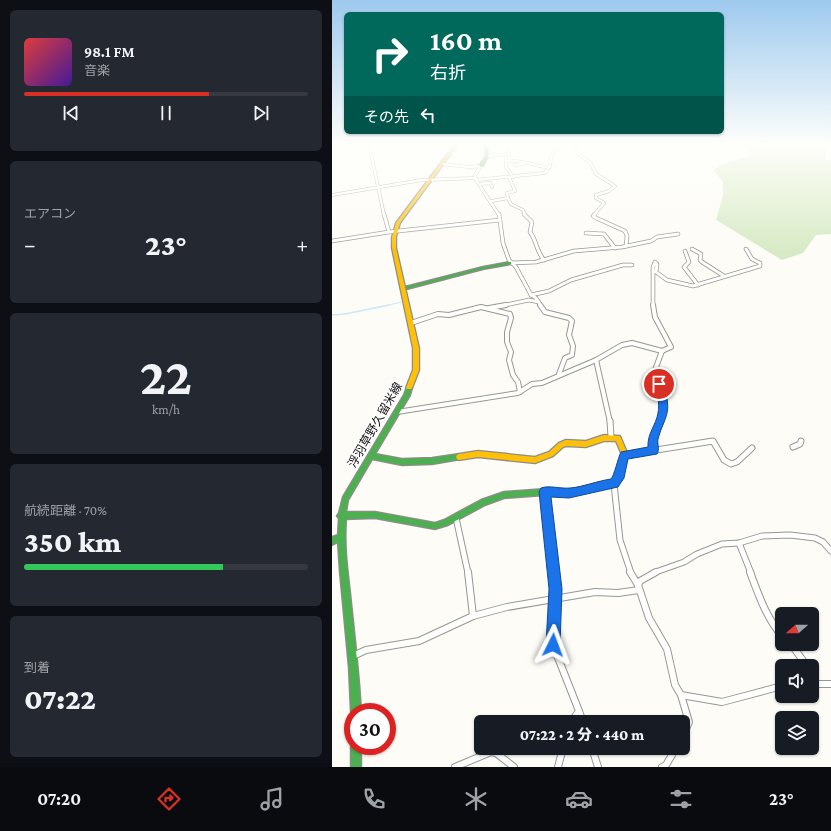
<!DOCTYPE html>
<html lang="ja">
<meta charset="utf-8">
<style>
:root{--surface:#171b24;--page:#242831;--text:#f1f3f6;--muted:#9ea1a6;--line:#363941;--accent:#d93025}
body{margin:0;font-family:"Crimson Pro","Noto Sans JP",serif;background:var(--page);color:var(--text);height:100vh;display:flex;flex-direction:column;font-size:15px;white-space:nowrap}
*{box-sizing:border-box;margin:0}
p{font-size:13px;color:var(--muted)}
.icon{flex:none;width:22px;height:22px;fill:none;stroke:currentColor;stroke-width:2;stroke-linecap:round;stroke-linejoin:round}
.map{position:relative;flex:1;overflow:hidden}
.sheet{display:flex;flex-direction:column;gap:10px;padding:10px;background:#0d0f14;width:332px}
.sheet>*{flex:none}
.guide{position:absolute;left:12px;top:12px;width:380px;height:122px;border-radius:6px;box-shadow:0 1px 3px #0004;background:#00695c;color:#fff;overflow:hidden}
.needle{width:26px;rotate:249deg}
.controls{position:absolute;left:443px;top:607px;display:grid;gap:8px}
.controls a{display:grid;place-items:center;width:44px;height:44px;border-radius:6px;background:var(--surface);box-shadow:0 1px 3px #0004;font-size:20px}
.speed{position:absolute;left:12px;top:703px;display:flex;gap:8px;font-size:20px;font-weight:700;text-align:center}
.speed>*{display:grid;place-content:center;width:52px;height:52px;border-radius:50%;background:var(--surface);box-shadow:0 1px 3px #0004;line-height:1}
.speed .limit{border:6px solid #d22;background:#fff;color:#111}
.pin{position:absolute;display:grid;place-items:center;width:34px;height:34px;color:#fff;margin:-17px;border:2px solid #fff;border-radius:50%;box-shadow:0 1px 4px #0007}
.me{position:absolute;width:44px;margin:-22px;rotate:3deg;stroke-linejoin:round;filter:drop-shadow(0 0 3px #0008)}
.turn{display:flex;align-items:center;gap:14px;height:84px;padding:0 20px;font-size:18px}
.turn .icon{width:52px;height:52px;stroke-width:2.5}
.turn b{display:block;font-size:28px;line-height:34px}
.then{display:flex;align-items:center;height:38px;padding:0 20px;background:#0003;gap:8px;font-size:15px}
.big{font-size:30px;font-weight:800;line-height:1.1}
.sheet .tile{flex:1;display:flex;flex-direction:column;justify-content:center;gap:6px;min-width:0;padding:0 14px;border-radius:6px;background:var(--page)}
.sheet .dial{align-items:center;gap:0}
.dial b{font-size:52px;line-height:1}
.song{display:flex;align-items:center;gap:12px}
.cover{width:48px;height:48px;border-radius:6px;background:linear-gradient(135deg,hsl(0 70% 55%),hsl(260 70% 35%))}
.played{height:4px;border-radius:2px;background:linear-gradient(90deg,var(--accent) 65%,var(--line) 65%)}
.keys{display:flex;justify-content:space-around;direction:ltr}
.heat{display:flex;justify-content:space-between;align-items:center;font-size:22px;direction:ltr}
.charge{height:6px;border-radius:3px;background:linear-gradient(90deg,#34c759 70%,var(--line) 0)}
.trip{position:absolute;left:142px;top:715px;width:216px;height:40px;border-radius:6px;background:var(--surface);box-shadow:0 1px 3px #0004;font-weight:800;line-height:40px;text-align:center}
.dock{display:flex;height:64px;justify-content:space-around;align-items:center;background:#090b0e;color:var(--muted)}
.dock .icon{width:28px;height:28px}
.dock .active{color:var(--accent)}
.dock b{font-size:18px;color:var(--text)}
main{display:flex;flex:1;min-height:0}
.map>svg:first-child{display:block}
.forest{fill:#d8eac5}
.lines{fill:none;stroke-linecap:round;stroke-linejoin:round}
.stream-far1{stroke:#cde8f7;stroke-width:1}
.stream{stroke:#cde8f7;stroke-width:1.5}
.street-far4-casing{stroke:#979795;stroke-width:3.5}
.street-far3-casing{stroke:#979795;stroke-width:4.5}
.street-far2-casing{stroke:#979795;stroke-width:6}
.street-far1-casing{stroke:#979795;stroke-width:7}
.street-casing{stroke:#979795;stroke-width:8}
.fast-casing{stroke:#8e8d8b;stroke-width:2.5}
.slow-casing{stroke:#8e8d8b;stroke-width:2.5}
.street-far4{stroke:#fffffe;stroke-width:2.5}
.street-far3{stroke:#fffffe;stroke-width:3}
.street-far2{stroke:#fffffe;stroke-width:4}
.street-far1{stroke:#fffffe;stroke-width:5}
.street{stroke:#fffffe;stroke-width:6}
.fast{fill:#4caf50;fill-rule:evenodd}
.slow{fill:#ffc107;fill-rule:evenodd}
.route{fill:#1a73e8;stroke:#114b97}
.labels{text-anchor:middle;stroke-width:4;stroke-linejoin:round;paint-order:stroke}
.street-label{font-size:12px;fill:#111;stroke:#fff}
</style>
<main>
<section class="sheet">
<div class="tile">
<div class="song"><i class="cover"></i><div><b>98.1 FM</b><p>音楽</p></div></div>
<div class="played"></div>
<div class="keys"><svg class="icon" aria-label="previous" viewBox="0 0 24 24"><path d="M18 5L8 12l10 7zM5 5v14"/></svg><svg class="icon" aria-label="pause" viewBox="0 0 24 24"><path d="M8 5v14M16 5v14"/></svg><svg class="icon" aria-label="next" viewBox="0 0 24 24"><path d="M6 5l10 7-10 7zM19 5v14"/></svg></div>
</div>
<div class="tile"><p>エアコン</p>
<div class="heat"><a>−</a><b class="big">23°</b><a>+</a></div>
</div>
<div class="tile dial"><b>22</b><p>km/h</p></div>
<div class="tile"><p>航続距離 · 70%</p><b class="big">350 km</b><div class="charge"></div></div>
<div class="tile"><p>到着</p><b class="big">07:22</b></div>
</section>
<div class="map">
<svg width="499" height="767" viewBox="0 0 499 767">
<rect width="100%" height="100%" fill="#fdfcf7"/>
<!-- forest -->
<polygon class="forest" points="402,144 496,144 493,158 495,160 499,160 499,234 484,235 471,253 450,260 384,220 391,196 391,182 382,170 390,164 419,156 420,153 412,147"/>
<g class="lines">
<!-- stream-far1 -->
<polyline class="stream-far1" points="53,306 69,302"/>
<!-- stream -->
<polyline class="stream" points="0,315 13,314 57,305"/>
<defs>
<g id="street-far4">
<polyline points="37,144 52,215"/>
<polyline points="243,144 242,147 247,155 258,162 264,174 283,186 277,191 264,195 264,198 272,203 262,215"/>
<polyline points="0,145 8,144"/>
<polyline points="154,146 173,145"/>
<polyline points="155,156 177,154 175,146 172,145"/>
<polyline points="174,158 174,167 181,177"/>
<polyline points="174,160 196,163 217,168"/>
<polyline points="110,164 137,167 149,166"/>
<polyline points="183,165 192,164"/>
<polyline points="149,166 143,175 144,180 167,215"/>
<polyline points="144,180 213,173 218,166 219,156 230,144"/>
<polyline points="147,184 158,183 160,187"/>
<polyline points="0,195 90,180 144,178"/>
<polyline points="176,198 175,193 183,191 177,177"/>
<polyline points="160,201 176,198 179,204 191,210 193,215"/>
</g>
<g id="street-far3">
<polyline points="52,214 57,232 168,220"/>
<polyline points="167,214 171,243 177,260 184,267 199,295 204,298 209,306"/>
<path d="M 192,214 L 200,222 L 198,232 C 205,241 204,251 212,260"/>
<polyline points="263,214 261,216 264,218 293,231 295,236 294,246"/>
<polyline points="254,233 272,234 283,248"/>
<polyline points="0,241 57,232"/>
<polyline points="360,249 369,254 368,260 370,262 392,276"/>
<polyline points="353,251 357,262 352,267 366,285"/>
<polyline points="179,263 204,262 242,251 290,247 319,241 325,237 346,234"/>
<polyline points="199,295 217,291 239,280 291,265 300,265"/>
<polyline points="169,306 197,300 207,302"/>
<polyline points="321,306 321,267 323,262 325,264 324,272 335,280 361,286 428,266 428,263 420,259 414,249"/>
</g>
<g id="street-far2">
<polyline points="208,305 213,312 237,318 240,321 237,335 241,346 240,355 233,358 227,374"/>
<polyline points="157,308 174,305"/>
<polyline points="79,323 106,314 117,315 149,307 178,314 179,318 175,332 175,342 179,352 177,360 181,375 186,382 188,392"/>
<polyline points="264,360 278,422"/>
<polyline points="65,412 186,393 200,384 210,383 264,360 290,345 300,343 330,351 339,347 323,317 321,305"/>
<polyline points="329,422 331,406 323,370 330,351"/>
</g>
<g id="street-far1">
<polyline points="278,421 279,437"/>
<polyline points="461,447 468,444 469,441"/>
<polyline points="322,451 322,439 329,421"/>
<polyline points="293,455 381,441 392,460 399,464 405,462 420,448"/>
<polyline points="282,484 288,540 299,573"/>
<polyline points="213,492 221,573"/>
<polyline points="124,518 136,573"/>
<polyline points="407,543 419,573"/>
<polyline points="321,573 352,562 365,554 390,544 407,543 430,536 458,535 483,538 491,542 499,551"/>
</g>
<g id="street">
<polyline points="136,572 141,616"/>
<polyline points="221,572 223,589 221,645 247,711 239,722"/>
<polyline points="298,572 306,585 317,618 335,649 343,685 349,695 390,702 450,686"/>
<path d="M 418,572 C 427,596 434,617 450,636"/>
<polyline points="306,585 308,581 324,572"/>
<polyline points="459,644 475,666"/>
<polyline points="21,656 34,650 87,641 141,616 175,607 263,592 286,593 307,590"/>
<polyline points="480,676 483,684"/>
<polyline points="480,684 499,684"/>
<polyline points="349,695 357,722 351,736"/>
<polyline points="247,711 251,722"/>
<polyline points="260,748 266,767"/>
<polyline points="123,767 159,752 164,753 182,767"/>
<polyline points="226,767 231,748"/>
<polyline points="330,767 334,765 344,748"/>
</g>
<g id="fast">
<polygon points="153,144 155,144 156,156 151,166 149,167 147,166 154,156"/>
<polygon points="178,262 179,262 179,264 151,269 71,290 69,289 69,288 151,267"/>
<path d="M 77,386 L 79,387 L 80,388 L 78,395 L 43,454 L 70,459 L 100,458 L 127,454 L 129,455 L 130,457 L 129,459 L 100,464 L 70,465 L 40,459 L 16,500 L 14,512 L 43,512 L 103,523 L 112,520 L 149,500 L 172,492 L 213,489 L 237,490 L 265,483 L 280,481 L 285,474 L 287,473 L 289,474 L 290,476 L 284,486 L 282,487 L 265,489 L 237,496 L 213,495 L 172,498 L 153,505 L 116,525 L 103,529 L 43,518 L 14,519 C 12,544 15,568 18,593 C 22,633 27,672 29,712 L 21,712 L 21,715 L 19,712 L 17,668 L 8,572 L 6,542 L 0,545 L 0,537 L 6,535 L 7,518 L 5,516 L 7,513 L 11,497 L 72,395 L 75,387 Z"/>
<polygon points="21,742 21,746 29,746 29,767 19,767 19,746"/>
</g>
<g id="slow">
<polygon points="123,144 126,144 68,223 64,237 64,248 87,348 87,370 80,388 79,389 75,389 74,388 81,370 81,348 60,248 60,237 64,223"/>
<polygon points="272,435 288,436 296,455 289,478 287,479 285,478 284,476 290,455 284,441 272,441 254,447 234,446 231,447 221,456 203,463 146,457 127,460 125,459 124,457 125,455 127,454 146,451 203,457 217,452 227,443 234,440 254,441"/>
</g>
</defs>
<!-- street-far4 casing -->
<use href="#street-far4" class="street-far4-casing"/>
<!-- street-far3 casing -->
<use href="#street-far3" class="street-far3-casing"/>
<!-- street-far2 casing -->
<use href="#street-far2" class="street-far2-casing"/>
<!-- street-far1 casing -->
<use href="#street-far1" class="street-far1-casing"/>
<!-- street casing -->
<use href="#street" class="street-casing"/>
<!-- fast casing -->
<use href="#fast" class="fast-casing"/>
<!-- slow casing -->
<use href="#slow" class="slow-casing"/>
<!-- street-far4 -->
<use href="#street-far4" class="street-far4"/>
<!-- street-far3 -->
<use href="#street-far3" class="street-far3"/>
<!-- street-far2 -->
<use href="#street-far2" class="street-far2"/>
<!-- street-far1 -->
<use href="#street-far1" class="street-far1"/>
<!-- street -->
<use href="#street" class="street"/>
<!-- fast -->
<use href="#fast" class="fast"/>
<!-- slow -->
<use href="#slow" class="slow"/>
</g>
<!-- sky -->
<linearGradient id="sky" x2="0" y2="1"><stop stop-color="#9dc9ee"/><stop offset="0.57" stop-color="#fefefb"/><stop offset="1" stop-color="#fefefb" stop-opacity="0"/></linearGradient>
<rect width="499" height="252" fill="url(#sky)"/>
<!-- route -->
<path class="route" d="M 327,380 C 332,382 332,385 333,390 C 340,415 332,417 326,439 C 325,444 328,449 325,454 L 296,459 L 292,478 L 286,487 L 237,498 L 219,497 L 230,589 L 228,645 L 226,650 L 221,652 L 216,650 L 214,645 L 217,589 L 207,492 L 209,488 C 218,485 228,489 238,488 C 252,487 265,481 279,479 C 282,476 286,458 289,452 L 316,447 C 315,434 324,425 326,413 C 328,404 325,393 323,384 Z"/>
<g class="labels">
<!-- street labels -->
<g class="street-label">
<text transform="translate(43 425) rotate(-60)" y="4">浮羽草野久留米線</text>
</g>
</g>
</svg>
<div class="controls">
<a><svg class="needle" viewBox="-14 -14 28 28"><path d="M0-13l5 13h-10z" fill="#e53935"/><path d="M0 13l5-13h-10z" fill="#9ea1a6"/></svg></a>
<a><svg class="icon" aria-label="sound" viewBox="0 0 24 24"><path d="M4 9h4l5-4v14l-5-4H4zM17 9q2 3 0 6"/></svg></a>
<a><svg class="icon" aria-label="layers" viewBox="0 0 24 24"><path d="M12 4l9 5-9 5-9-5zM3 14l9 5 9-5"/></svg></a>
</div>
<div class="speed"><div class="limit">30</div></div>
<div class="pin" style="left:327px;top:384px;background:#d93025"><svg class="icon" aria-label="arrive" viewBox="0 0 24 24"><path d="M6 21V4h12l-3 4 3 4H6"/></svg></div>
<svg class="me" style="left:221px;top:645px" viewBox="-20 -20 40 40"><path d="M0-17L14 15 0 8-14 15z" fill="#1a73e8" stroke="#fff" stroke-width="4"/></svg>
<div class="trip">07:22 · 2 分 · 440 m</div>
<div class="guide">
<div class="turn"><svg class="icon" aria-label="right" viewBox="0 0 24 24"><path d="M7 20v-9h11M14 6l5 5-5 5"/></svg><div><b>160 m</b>右折</div></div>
<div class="then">その先<svg class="icon" aria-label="left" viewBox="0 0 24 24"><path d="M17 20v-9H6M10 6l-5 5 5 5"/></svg></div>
</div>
</div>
</main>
<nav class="dock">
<b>07:20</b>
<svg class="icon active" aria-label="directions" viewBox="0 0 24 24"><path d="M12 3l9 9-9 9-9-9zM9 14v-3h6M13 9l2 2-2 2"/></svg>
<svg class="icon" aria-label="music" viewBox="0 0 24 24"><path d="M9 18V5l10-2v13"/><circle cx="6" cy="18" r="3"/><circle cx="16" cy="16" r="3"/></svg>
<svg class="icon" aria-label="phone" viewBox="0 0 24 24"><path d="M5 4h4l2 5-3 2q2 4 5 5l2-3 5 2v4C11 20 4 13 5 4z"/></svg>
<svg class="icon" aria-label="climate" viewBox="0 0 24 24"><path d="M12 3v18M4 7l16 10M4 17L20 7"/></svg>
<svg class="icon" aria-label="car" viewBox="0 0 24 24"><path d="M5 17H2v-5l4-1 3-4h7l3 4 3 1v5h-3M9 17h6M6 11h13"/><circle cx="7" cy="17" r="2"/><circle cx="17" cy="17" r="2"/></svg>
<svg class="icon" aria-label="filters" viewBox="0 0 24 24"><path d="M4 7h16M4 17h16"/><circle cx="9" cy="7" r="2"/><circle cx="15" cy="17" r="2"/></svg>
<b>23°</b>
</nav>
